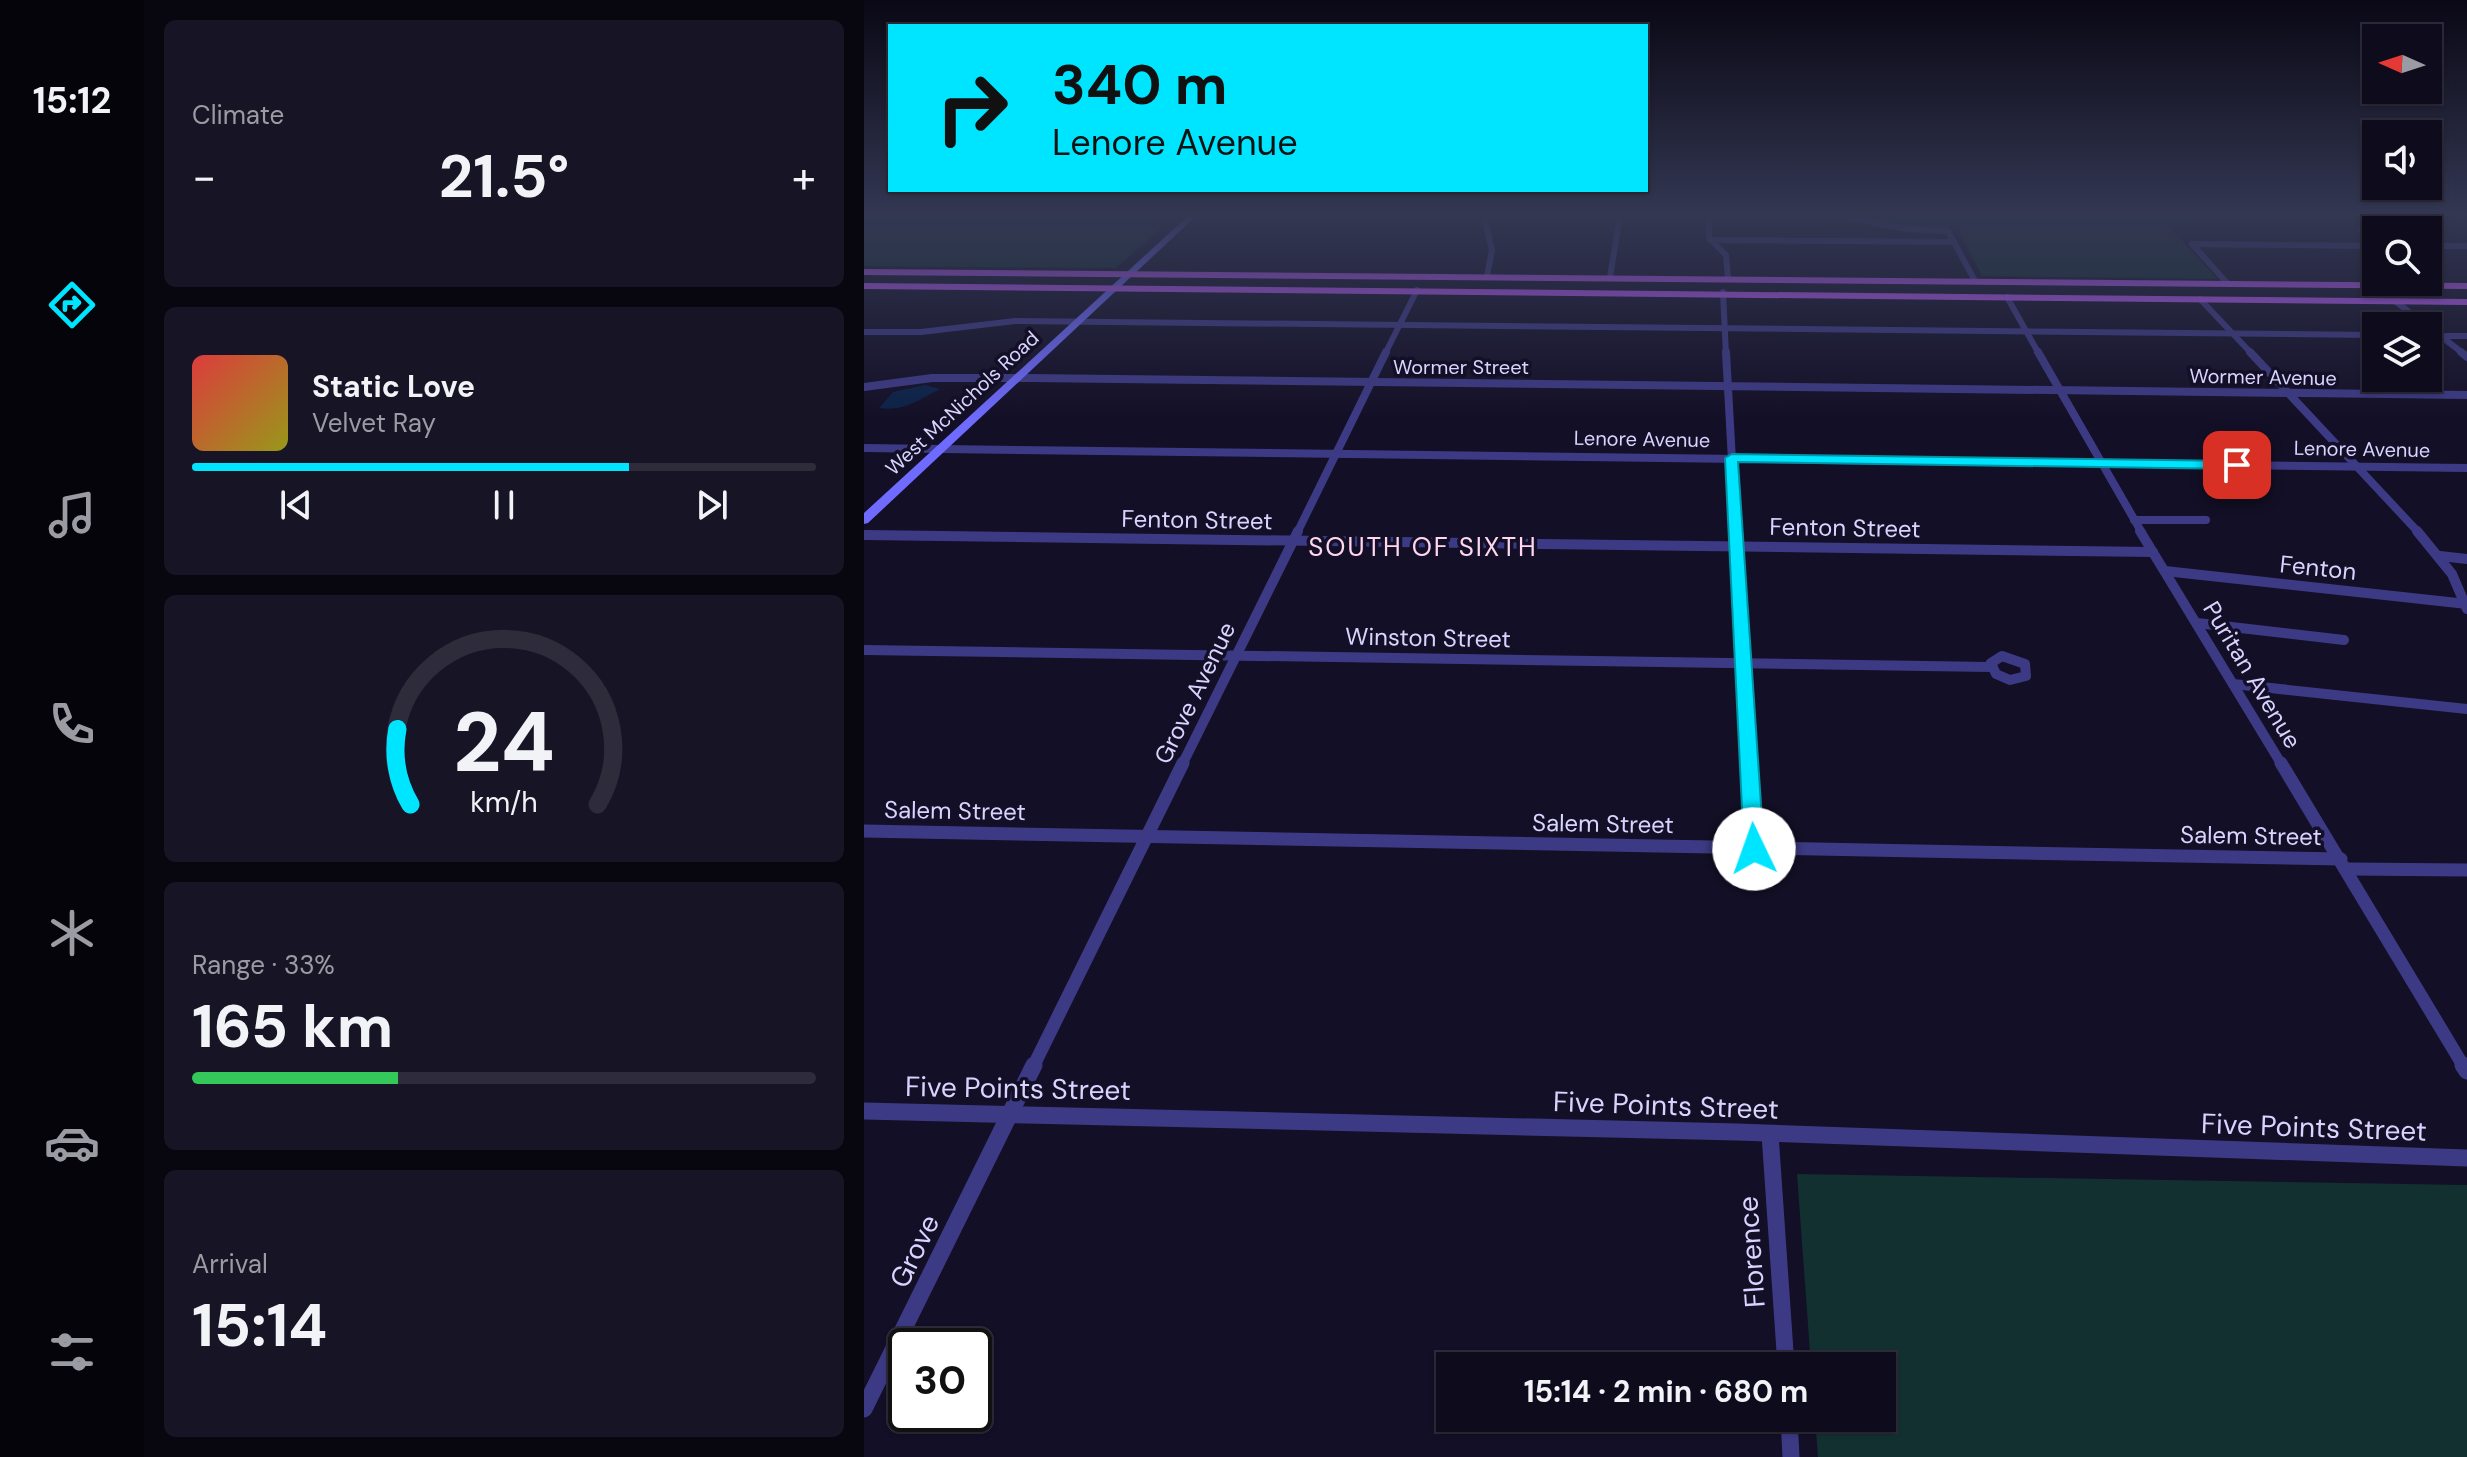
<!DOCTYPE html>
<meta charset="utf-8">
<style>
:root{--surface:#0e0b1c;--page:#171425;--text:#f1f3f6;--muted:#9b9ba3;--line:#2e2b3b;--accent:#00e5ff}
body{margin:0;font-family:"DM Sans",sans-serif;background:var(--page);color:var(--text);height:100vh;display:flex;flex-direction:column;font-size:30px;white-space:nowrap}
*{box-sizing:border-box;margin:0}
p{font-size:26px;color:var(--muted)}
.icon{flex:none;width:44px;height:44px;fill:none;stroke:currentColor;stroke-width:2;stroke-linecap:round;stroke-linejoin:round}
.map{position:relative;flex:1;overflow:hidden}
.side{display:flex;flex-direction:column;gap:20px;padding:20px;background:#08060f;width:720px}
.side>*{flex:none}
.top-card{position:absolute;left:24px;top:24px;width:760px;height:168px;border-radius:0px;box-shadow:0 2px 6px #0004,0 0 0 2px var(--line);background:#00e5ff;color:#111;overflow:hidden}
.needle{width:52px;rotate:273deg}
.fabs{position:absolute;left:1498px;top:24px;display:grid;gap:16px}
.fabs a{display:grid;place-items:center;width:80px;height:80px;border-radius:0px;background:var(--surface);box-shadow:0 2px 6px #0004,0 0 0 2px var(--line);font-size:40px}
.speed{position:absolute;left:24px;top:1328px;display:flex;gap:16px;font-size:40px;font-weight:700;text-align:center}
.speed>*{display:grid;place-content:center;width:104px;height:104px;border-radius:50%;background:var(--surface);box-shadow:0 2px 6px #0004,0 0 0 2px var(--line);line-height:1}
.speed .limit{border:4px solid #111;border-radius:12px;background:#fff;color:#111}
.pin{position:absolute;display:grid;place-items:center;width:68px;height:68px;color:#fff;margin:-34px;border-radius:16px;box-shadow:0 4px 12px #0006}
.me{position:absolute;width:88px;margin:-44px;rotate:357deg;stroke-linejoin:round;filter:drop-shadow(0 0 6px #0008)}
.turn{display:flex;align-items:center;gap:28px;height:168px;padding:0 32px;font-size:36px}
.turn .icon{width:104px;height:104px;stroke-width:2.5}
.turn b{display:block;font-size:56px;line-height:68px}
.big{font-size:60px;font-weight:700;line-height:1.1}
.side .card{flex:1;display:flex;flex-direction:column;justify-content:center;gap:12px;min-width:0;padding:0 28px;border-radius:12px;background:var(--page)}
.side .dial{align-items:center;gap:0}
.dial svg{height:208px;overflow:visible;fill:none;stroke:var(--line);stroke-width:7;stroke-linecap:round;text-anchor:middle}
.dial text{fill:var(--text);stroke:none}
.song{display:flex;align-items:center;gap:24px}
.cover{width:96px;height:96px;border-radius:12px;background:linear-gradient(135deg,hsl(0 70% 55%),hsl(60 70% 35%))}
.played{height:8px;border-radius:4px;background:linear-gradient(90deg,var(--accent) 70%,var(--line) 70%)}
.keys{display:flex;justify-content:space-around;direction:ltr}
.heat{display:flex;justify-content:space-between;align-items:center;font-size:44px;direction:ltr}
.charge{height:12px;border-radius:6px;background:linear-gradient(90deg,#34c759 33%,var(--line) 0)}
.trip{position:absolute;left:572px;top:1352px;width:460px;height:80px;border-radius:0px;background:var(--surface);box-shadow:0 2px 6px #0004,0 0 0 2px var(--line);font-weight:700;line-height:80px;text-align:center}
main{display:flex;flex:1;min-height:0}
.tabs{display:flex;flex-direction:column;width:144px;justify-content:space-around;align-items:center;background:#06040b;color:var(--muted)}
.tabs .icon{width:56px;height:56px}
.tabs .selected{color:var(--accent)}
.tabs b{font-size:36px;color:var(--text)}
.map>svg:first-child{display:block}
.green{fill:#12302f}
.water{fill:#0c2248}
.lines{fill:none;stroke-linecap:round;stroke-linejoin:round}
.minor-far4{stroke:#3d3a85;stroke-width:6}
.minor-far3{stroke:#3d3a85;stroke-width:8}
.minor-far2{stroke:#3d3a85;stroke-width:10}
.minor-far1{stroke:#3d3a85;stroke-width:13}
.minor{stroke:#3d3a85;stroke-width:17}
.secondary{fill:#6f6bff;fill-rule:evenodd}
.primary{fill:#c25bff;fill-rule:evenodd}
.route{fill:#00e5ff;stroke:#0095a6;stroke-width:2}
.labels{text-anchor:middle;stroke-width:7;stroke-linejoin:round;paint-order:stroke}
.far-street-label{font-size:20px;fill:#d9d4ff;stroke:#130f26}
.street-label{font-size:24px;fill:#d9d4ff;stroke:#130f26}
.neighbourhood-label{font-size:26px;letter-spacing:2px;fill:#ffd6f0;stroke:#130f26}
.near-street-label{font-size:28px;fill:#d9d4ff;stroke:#130f26}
</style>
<main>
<nav class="tabs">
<b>15:12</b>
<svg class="icon selected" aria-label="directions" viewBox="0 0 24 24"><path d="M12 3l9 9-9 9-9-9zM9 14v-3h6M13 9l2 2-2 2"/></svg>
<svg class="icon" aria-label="music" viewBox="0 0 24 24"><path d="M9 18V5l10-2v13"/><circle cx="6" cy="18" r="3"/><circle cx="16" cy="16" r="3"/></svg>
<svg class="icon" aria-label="phone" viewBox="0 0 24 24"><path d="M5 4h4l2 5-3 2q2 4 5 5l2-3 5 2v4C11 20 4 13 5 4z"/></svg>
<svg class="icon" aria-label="climate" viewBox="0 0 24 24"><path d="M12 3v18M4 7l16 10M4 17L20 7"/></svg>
<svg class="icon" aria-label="car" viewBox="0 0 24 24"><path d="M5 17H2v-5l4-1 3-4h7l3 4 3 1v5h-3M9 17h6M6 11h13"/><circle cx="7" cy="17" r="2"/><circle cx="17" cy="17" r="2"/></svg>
<svg class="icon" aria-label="filters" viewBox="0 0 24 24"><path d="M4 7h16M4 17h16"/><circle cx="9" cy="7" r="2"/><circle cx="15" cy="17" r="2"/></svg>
</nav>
<section class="side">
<div class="card"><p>Climate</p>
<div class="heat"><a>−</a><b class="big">21.5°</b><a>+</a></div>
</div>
<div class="card">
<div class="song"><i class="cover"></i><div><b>Static Love</b><p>Velvet Ray</p></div></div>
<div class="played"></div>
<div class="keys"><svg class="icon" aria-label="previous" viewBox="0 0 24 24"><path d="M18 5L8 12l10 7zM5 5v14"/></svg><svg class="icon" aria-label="pause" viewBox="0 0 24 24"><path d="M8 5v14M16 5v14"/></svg><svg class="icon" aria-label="next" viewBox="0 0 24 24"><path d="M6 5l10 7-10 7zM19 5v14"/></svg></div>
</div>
<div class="card dial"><svg viewBox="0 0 100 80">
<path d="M14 69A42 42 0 1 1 86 69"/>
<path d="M14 69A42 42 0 0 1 9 40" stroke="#00e5ff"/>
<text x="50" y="56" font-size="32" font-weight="700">24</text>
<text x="50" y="72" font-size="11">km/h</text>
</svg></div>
<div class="card"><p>Range · 33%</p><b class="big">165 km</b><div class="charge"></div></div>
<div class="card"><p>Arrival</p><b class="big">15:14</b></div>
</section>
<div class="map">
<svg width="1603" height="1457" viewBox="0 0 1603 1457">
<rect width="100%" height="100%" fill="#130f26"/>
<!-- green -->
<g class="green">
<polygon points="0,216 311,216 252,268 0,266"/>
<polygon points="993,216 1345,216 1334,216 1331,224 1304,226 1354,279 1118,276 1093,228 1046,227"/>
<polygon points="933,1174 1603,1185 1603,1457 954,1457 951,1418 1018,1418 1018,1366 947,1366"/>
</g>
<!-- water -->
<path class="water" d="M 61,385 L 76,389 C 56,399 40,412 15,408 L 29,392 Z"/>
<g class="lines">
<!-- minor-far4 -->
<g class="minor-far4">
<polyline points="620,216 628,250 623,276"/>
<polyline points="845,216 845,238 862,255 864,278"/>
<polyline points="978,216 1042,229 1084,231 1111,281"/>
<polyline points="1497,230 1512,241"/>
<polyline points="846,240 1089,242"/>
<polyline points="1328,244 1512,246"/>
<polyline points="1328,244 1363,283"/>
<polyline points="1564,246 1603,246"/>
<polyline points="746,277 756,216"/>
<polyline points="859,292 862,354"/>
<polyline points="1143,297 1175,354"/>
<polyline points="1336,299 1388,354"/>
<polyline points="1531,301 1600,354"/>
<polyline points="0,332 57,332 151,321 1512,335"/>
<polyline points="1564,336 1603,336"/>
<polyline points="521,354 553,290"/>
</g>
<!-- minor-far3 -->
<g class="minor-far3">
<polyline points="862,352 872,533"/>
<polyline points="1174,352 1278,533"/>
<polyline points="1386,352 1555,533"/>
<polyline points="1597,352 1603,357"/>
<polyline points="0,387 68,378 166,378 1603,395"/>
<polyline points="0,448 1603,468"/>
<polyline points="1270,520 1342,520"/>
<polyline points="433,533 522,352"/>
</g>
<!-- minor-far2 -->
<g class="minor-far2">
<polyline points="872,531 885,765"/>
<polyline points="1276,531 1418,765"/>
<polyline points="1553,531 1588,574 1603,609"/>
<polyline points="0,535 1289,552"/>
<polyline points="1576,556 1603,559"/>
<polyline points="1301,571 1603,604"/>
<polyline points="1333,623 1480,640"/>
<polyline points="0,650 1127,667"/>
<polygon points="1138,656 1161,664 1162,676 1146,680 1132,674 1127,663"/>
<polyline points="1369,684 1603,709"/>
<polyline points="318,765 434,531"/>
</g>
<!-- minor-far1 -->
<g class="minor-far1">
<polyline points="885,763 890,849"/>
<polyline points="1417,763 1600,1067"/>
<polyline points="0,831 1477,859"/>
<polyline points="1483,869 1603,870"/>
<polyline points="169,1067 319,763"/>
</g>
<!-- minor -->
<g class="minor">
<polyline points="1599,1065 1603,1071"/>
<polyline points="0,1111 873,1132 1603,1158"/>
<polyline points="906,1134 922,1366"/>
<polyline points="0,1409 170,1065"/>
<polyline points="925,1418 927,1457"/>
</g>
<!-- secondary -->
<polygon class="secondary" points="324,216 332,216 4,523 0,524 0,513"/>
<!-- primary -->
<g class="primary">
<polygon points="0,269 1603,283 1603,289 0,275"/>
<polygon points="0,283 1603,299 1603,305 0,289"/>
</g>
</g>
<!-- sky -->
<linearGradient id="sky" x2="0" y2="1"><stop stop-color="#0a0815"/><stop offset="0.51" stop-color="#333752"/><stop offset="1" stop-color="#333752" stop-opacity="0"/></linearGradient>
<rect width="1603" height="420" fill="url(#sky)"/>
<!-- route -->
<polygon class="route" points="868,454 1373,461 1379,465 1373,469 874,462 900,849 897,855 883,855 880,849 861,458"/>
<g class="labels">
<!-- far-street labels -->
<g class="far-street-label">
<text x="597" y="374">Wormer Street</text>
<text transform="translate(1399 377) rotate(1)" y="7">Wormer Avenue</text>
<text transform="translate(98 403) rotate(-43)" y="7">West McNichols Road</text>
<text transform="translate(778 439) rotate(1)" y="7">Lenore Avenue</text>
<text transform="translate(1498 449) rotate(1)" y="7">Lenore Avenue</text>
</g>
<!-- street labels -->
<g class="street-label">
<text transform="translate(333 520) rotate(1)" y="8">Fenton Street</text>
<text transform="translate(981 528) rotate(1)" y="8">Fenton Street</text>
<text transform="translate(1454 568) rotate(6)" y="8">Fenton</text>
<text transform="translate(564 638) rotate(1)" y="8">Winston Street</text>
<text transform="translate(1388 675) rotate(59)" y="8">Puritan Avenue</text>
<text transform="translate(331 693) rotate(-64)" y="8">Grove Avenue</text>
<text transform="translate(91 811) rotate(1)" y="8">Salem Street</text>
<text transform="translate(739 824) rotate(1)" y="8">Salem Street</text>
<text transform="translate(1387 836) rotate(1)" y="8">Salem Street</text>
</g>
<!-- neighbourhood labels -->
<g class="neighbourhood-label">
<text x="559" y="556">SOUTH OF SIXTH</text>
</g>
<!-- near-street labels -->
<g class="near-street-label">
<text transform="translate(154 1088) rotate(1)" y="10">Five Points Street</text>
<text transform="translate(802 1105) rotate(2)" y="10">Five Points Street</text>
<text transform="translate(1450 1127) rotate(2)" y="10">Five Points Street</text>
<text transform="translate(50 1251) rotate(-64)" y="10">Grove</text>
<text transform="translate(887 1252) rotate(-94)" y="10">Florence</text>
</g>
</g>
</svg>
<div class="fabs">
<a><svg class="needle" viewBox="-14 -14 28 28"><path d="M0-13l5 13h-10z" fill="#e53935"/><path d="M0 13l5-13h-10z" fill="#9b9ba3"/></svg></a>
<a><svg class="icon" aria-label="sound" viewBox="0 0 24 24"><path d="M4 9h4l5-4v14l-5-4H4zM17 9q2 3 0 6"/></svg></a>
<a><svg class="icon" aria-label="search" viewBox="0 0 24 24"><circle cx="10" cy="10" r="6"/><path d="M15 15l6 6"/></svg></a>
<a><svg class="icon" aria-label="layers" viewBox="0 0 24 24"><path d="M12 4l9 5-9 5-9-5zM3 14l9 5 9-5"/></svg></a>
</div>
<div class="speed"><div class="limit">30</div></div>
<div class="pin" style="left:1373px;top:465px;background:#d93025"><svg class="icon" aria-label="arrive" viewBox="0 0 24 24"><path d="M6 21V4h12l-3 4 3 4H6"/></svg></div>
<svg class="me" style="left:890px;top:849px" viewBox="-20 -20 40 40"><circle r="19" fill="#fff"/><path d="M0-13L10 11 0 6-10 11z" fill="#00e5ff"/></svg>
<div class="trip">15:14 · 2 min · 680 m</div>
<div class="top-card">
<div class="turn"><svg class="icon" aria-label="right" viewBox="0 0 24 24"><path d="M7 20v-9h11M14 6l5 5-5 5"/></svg><div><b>340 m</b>Lenore Avenue</div></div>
</div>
</div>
</main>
